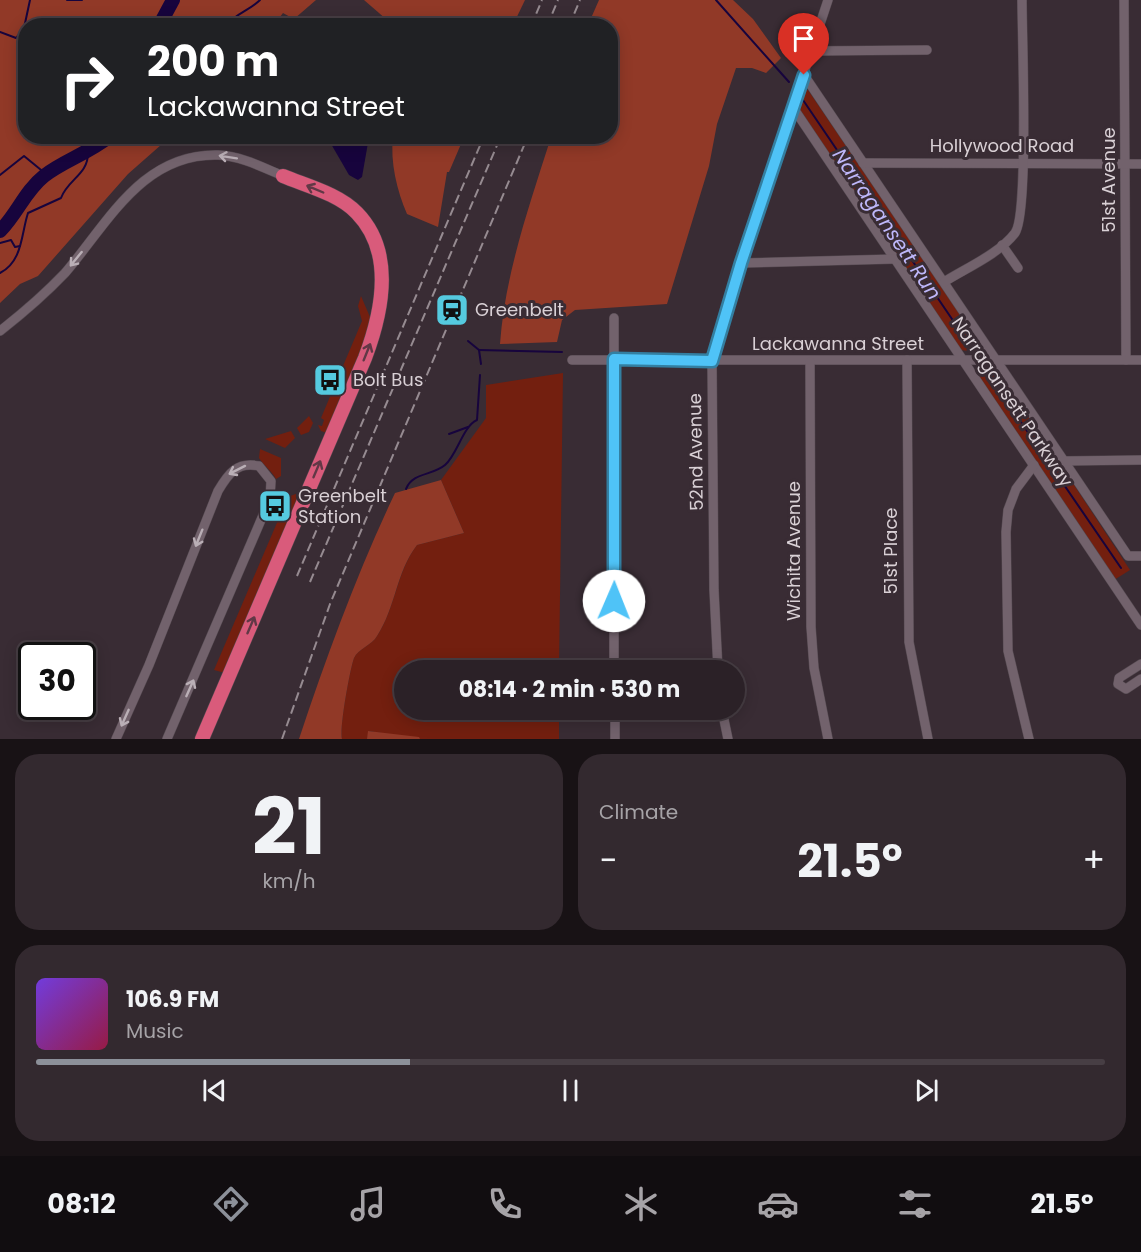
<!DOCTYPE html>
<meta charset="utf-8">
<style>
:root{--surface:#2b2127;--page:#33292f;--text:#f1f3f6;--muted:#a6a3a7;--line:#473e44;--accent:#8c9099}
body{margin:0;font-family:Poppins,sans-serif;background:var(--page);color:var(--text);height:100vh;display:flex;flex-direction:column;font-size:22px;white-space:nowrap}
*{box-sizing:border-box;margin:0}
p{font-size:20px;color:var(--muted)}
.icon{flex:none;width:33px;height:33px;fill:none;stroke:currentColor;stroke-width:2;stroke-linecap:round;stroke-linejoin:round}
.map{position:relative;height:739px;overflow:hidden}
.panel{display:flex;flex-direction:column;gap:15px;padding:15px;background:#181215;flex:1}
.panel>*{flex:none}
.hud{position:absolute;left:18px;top:18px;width:600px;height:126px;border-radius:24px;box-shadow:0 3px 15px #0003,0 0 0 2px var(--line);background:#202124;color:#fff;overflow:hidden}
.speed{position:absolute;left:18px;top:642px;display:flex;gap:12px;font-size:30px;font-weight:700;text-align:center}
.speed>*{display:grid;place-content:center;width:78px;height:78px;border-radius:50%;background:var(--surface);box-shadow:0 3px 15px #0003,0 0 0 2px var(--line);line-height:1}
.speed .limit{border:3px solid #111;border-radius:9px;background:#fff;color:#111}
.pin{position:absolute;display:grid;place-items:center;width:51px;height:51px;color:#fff;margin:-62px -26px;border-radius:50% 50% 50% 0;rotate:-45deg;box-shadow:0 0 6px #0007}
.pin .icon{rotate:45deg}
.me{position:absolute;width:66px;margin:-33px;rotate:1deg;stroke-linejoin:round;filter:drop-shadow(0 0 4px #0008)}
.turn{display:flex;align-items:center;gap:21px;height:126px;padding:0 30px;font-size:27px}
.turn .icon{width:78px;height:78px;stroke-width:2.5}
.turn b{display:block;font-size:42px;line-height:51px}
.big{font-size:45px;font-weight:700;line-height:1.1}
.panel .widget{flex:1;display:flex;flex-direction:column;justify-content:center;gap:9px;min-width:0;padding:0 21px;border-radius:24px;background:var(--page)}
.panel .dial{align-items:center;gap:0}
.dial b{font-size:78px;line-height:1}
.song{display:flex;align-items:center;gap:18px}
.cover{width:72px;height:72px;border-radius:9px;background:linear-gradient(135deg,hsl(260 70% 55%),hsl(340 70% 35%))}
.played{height:6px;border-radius:3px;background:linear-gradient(90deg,var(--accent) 35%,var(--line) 35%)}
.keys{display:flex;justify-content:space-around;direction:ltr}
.heat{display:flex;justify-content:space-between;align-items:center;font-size:33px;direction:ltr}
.panel .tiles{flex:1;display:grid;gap:15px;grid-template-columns:1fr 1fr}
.widget:last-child{grid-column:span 2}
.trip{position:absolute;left:394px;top:660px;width:351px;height:60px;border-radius:30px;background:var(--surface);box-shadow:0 3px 15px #0003,0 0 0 2px var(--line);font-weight:700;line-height:60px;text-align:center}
.menu{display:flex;height:96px;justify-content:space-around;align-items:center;background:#110d10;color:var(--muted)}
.menu .icon{width:42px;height:42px}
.menu .active{color:var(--accent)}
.menu b{font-size:27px;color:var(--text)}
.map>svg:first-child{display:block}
.green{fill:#731f0f}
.forest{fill:#913927}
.water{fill:#17043d}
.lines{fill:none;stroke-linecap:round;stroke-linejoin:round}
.stream{stroke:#17043d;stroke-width:2}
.river{stroke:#17043d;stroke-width:14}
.minor-casing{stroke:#544950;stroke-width:10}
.highway-casing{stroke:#544950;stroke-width:15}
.minor{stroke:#72626c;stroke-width:9}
.highway{stroke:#d95b7b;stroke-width:14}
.rail{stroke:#968b91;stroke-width:2;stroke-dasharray:9 4.5;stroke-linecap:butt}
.oneway{stroke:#baafb6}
.oneway2{stroke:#613846}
.route-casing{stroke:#337fa1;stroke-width:15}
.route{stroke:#4fc3f7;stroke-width:10}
.labels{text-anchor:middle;stroke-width:6;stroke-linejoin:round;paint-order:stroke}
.street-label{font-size:18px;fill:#d9d0d5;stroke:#392c34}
.poi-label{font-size:18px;fill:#d9d0d5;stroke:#392c34;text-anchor:start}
.water-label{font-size:20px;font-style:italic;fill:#beb7f9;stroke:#392c34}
</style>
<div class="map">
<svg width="1141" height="739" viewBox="0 0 1141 739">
<rect width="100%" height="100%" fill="#392c34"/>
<!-- green -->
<g class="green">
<polygon points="803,90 808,90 981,345 978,352 960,350 799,111"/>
<polygon points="361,296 373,324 327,433 321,431 318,425 322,426 324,420 321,418 362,321 358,306"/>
<polygon points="980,367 997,368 1130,570 1114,580 978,375 977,370"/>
<path d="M 563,373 L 559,670 L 405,670 L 405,710 L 559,710 L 559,739 L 420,739 L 369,731 L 367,739 L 342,739 C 339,729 350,669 354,658 C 358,649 372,645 377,636 C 396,607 396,573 417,545 L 464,533 L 441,480 L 486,418 L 486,385 Z"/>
<polygon points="309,416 313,423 309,432 301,435 297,428"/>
<polygon points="291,431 295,438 285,448 265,439"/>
<path d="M 260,449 L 281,458 L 281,476 L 276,479 C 271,470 264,466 259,458 Z"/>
<polygon points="303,491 225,673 214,670 288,497"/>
</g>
<!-- forest -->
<g class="forest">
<polygon points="0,0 316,0 294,19 283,13 276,22 281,25 26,26 26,136 170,137 128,174 38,276 20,284 0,303"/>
<polygon points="364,0 525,0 513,25 394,26"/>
<path d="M 599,0 L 733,0 L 753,19 L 781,58 L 766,73 L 752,68 L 736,68 L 717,124 L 709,166 L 667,304 L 575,310 L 562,320 L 557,342 L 500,344 C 505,273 530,204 551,137 L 610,136 L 610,26 L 588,25 Z"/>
<path d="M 393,137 L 464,137 L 449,172 L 447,172 L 438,227 L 407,214 C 397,191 390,162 393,137 Z"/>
<path d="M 441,480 L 464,533 L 417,545 C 396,572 396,607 377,636 C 372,645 358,649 354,658 C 350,669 339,729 342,739 L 299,739 C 327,655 357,573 395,493 Z"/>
<polygon points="368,731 419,737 420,739 367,739"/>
</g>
<!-- water -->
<polygon class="water" points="327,137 369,137 362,177 358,180 349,175"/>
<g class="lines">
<!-- stream -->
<g class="stream">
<polyline points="67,0 82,0"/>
<polyline points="716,0 789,82"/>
<path d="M 226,26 C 234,14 249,11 260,0"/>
<polyline points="0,32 16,38 24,28 30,0"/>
<polyline points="803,100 971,347"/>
<polyline points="0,175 24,156 46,174"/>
<polyline points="0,243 11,240 15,247 20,246"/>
<path d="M 0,273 C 23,261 21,234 28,213 L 61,198 C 68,179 88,175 88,153"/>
<polyline points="468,341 479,350 481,364"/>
<polyline points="479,350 562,352"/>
<polyline points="986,371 1121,568"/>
<polyline points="449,434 468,427"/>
<path d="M 406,489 C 413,472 432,476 445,465 C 457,455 463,426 477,420 L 480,375"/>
</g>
<!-- river -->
<g class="river">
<polyline points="159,26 173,0"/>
<path d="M 0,231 C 17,214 25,191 44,176 C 63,161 89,153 110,136"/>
</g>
<defs>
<g id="minor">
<polyline points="1124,0 1126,360"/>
<polyline points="812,51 927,50"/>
<polyline points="804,75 1128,556 1141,556"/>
<polyline points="794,109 1141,625"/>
<polyline points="863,163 1141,164"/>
<polyline points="1002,245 1018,268"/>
<polyline points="741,263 895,259"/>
<path d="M 944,282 C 966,268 999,254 1015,233 C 1029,214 1022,35 1022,0"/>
<polyline points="614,318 614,670"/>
<path d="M 0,331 C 23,313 45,294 65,273 C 108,223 142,153 218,155 C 241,156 262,167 283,176"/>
<polyline points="572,360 1141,360"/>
<polyline points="907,360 909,642 928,739"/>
<polyline points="810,362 811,627 814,668 828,739"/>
<polyline points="1064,461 1141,460"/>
<polyline points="1141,664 1119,678 1118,684 1126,689 1141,679"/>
<polyline points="718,670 714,590 712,361 741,263 828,0"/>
<polyline points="615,710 615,739"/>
<polyline points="722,710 728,739"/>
<path d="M 116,739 L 149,665 L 218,491 C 228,474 237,461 259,466 L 271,481 L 270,499 L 167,739"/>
<polyline points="1029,739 1008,651 1006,532 1008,510 1016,489 1034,465"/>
</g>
<path id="highway" d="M 202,739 L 365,358 C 382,313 395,252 357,213 C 339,194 307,186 283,176"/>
</defs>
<!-- minor casing -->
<use href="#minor" class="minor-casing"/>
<!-- highway casing -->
<use href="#highway" class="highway-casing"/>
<!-- minor -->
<use href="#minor" class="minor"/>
<!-- highway -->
<use href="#highway" class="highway"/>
<!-- rail -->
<g class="rail">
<polyline points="531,26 542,0"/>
<polyline points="547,26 558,0"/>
<polyline points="569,26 580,0"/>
<polyline points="297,576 484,136"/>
<polyline points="310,582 501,136"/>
<polyline points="282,739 330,604 528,136"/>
</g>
</g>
<!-- one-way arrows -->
<defs><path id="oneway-shaft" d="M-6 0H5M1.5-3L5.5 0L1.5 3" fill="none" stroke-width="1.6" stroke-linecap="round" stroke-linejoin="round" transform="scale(1.5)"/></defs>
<g class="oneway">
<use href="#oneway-shaft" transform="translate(228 157) rotate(-171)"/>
<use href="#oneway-shaft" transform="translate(76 259) rotate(129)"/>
<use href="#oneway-shaft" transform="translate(237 470) rotate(153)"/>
<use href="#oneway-shaft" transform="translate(199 538) rotate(112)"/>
<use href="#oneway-shaft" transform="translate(190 688) rotate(-66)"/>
<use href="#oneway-shaft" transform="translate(125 718) rotate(114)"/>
</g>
<g class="oneway2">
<use href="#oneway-shaft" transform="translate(315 189) rotate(-157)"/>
<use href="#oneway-shaft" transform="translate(367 352) rotate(-68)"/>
<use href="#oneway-shaft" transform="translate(317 469) rotate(-67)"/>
<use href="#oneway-shaft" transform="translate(251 625) rotate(-67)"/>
</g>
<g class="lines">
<defs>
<polyline id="route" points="614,601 614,359 712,361 741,263 804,75"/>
</defs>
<!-- route casing -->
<use href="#route" class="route-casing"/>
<!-- route -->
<use href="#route" class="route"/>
</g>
<!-- icons -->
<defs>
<symbol id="station-square" viewBox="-11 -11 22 22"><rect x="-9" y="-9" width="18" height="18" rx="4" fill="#55cadf" stroke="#392c34"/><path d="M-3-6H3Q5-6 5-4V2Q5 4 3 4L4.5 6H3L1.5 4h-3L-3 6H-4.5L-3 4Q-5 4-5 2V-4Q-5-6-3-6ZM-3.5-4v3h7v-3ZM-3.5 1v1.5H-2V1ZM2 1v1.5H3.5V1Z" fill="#111"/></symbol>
<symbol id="bus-square" viewBox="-11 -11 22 22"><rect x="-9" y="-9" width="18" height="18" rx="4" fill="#55cadf" stroke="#392c34"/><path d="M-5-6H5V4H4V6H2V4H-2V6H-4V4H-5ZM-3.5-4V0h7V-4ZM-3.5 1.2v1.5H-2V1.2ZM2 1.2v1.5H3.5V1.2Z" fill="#111"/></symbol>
</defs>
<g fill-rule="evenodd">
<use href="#station-square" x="433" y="291" width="38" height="38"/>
<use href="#bus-square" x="311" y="361" width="38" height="38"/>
<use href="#bus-square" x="256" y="487" width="38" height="38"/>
</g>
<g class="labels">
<!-- street labels -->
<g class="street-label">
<text x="1002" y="152">Hollywood Road</text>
<text transform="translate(1109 180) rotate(-90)" y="6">51st Avenue</text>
<text x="838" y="350">Lackawanna Street</text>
<text transform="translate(1012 402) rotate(56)" y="6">Narragansett Parkway</text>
<text transform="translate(696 452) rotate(-91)" y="6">52nd Avenue</text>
<text transform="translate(794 551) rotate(-90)" y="6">Wichita Avenue</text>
<text transform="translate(891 551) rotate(-90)" y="6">51st Place</text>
</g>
<!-- poi labels -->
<g class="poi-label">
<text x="475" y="316">Greenbelt</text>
<text x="353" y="386">Bolt Bus</text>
<text x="298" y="502">Greenbelt<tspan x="298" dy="21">Station</tspan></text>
</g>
<!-- water labels -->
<g class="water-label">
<text transform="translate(887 224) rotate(56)" y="7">Narragansett Run</text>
</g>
</g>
</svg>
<div class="speed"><div class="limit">30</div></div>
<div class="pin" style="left:804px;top:75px;background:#d93025"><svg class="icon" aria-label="arrive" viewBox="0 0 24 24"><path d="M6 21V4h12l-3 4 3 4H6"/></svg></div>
<svg class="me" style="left:614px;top:601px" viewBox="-20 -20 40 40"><circle r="19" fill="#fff"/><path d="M0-13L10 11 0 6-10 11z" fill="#4fc3f7"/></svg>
<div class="trip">08:14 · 2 min · 530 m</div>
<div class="hud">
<div class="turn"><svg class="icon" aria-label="right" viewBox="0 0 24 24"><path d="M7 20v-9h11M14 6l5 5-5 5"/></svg><div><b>200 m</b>Lackawanna Street</div></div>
</div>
</div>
<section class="panel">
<div class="tiles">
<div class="widget dial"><b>21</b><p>km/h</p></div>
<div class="widget"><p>Climate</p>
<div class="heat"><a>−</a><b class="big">21.5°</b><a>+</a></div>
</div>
<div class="widget">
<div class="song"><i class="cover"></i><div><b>106.9 FM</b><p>Music</p></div></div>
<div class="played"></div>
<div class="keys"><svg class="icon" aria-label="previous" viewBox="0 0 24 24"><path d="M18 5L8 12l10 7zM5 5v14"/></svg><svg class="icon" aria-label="pause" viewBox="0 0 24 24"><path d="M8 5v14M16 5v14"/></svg><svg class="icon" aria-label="next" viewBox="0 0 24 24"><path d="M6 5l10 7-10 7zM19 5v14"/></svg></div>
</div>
</div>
</section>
<nav class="menu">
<b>08:12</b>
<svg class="icon active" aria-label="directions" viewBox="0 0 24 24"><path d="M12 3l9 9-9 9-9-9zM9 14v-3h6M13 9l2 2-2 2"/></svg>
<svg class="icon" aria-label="music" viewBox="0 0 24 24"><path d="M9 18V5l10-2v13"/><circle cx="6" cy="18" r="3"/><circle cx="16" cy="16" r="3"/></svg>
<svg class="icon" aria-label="phone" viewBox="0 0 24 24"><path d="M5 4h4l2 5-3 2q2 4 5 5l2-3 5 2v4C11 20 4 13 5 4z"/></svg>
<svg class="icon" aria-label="climate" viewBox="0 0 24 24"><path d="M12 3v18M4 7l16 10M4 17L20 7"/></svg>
<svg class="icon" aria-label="car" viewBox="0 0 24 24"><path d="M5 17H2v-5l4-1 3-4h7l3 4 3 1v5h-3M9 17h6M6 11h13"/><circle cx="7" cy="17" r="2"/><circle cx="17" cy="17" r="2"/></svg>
<svg class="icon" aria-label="filters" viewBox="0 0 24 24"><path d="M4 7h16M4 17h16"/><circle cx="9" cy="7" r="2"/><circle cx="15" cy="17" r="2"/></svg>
<b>21.5°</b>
</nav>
